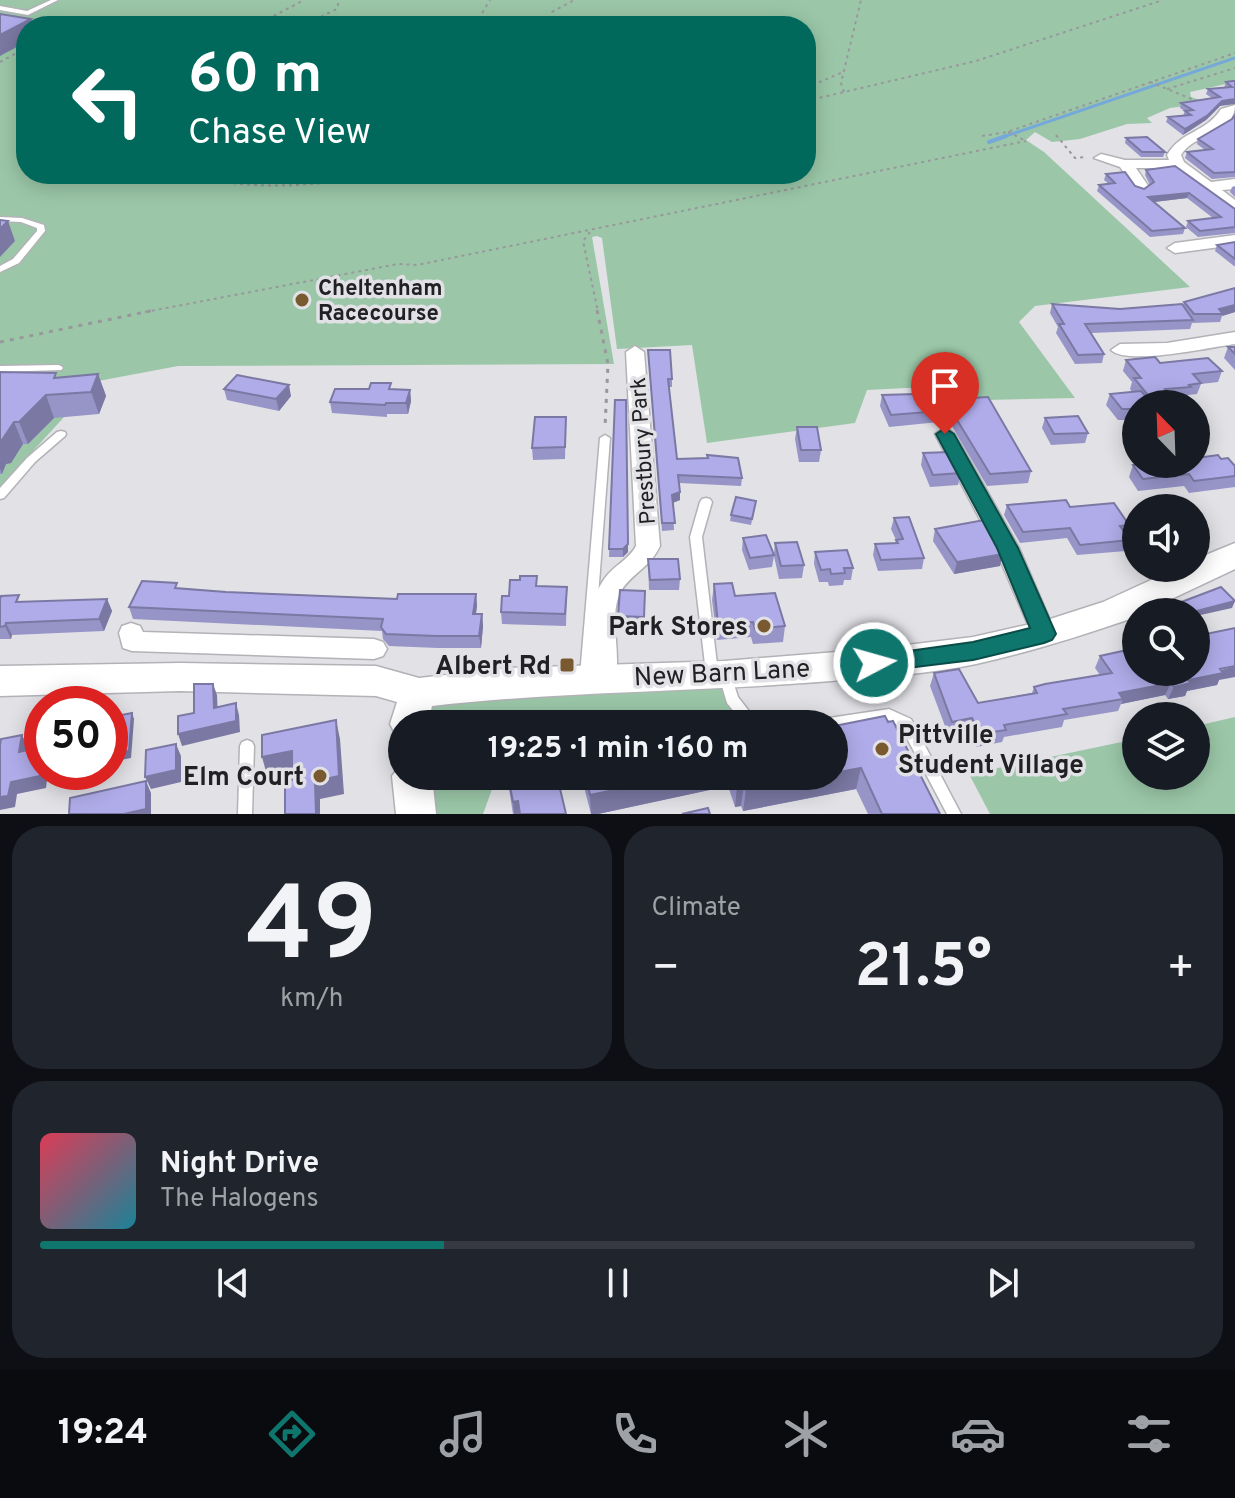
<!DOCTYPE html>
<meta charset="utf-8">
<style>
:root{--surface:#171b24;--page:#20242c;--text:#f1f3f6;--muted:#9ea1a6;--line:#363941;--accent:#0f766e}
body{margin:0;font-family:Overpass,sans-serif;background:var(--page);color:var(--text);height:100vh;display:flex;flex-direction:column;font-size:30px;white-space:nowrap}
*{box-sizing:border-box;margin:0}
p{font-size:26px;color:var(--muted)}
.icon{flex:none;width:44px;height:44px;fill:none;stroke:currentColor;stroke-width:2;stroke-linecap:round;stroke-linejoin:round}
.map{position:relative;height:814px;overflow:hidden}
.panel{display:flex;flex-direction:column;gap:12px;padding:12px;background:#0d0f14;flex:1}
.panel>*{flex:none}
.guide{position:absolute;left:16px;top:16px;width:800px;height:168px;border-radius:32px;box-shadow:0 4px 20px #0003;background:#00695c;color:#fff;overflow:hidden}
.needle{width:52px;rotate:337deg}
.buttons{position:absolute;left:1122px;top:390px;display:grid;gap:16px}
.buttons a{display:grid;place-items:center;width:88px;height:88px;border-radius:50%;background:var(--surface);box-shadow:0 4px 20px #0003;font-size:40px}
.speed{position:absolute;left:24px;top:686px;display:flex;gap:16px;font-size:40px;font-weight:700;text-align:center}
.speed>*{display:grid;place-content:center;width:104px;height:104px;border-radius:50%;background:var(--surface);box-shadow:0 4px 20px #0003;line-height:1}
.speed .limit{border:12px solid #d22;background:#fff;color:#111}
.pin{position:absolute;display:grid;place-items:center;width:68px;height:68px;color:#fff;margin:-82px -34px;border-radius:50% 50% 50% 0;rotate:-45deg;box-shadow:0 0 8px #0007}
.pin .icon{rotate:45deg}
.me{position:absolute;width:88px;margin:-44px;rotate:84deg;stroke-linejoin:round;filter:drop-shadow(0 0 6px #0008)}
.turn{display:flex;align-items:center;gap:28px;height:168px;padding:0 40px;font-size:36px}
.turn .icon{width:104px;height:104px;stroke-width:2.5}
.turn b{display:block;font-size:56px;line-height:68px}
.big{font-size:60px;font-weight:700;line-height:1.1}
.panel .tile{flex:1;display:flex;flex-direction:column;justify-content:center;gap:12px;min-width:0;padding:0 28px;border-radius:32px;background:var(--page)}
.panel .dial{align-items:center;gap:0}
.dial b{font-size:104px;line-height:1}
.song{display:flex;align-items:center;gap:24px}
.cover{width:96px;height:96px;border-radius:12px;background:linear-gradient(135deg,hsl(350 70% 55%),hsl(190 70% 35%))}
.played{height:8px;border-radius:4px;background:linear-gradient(90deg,var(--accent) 35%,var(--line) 35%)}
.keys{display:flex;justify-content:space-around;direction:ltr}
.heat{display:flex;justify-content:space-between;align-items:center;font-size:44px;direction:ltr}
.panel .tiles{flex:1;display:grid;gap:12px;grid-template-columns:1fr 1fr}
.tile:last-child{grid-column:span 2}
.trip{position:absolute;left:388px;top:710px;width:460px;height:80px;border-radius:40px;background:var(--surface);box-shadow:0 4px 20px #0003;font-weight:700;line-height:80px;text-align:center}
.menu{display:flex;height:128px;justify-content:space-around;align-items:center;background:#090b0e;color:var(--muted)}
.menu .icon{width:56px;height:56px}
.menu .on{color:var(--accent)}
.menu b{font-size:36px;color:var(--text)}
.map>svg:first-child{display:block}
.green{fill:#9bc7a8;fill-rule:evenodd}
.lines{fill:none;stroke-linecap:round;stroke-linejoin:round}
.stream-far1{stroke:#76a9d8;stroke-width:3}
.stream{stroke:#76a9d8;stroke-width:4}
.lane-casing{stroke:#b2b2b7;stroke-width:3}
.street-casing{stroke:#b2b2b7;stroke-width:3}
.secondary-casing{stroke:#b2b2b7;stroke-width:3}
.path-far2{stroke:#98989c;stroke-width:2;stroke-dasharray:3 4;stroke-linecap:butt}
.path-far1{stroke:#98989c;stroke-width:3;stroke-dasharray:4 6;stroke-linecap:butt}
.path{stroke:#98989c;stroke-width:4;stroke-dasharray:5 8;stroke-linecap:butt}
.lane{fill:#fff;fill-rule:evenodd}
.street{fill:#fff;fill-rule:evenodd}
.secondary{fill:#fff;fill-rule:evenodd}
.wall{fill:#9794c8}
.shaded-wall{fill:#7b78a3}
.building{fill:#b0ace9;stroke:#7b78a3;stroke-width:2}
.route{fill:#0f766e;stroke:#0a4d48;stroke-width:2}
.poi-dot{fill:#79592f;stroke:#e1e1e6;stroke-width:3}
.labels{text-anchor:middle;stroke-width:7;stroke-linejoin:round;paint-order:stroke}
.poi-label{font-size:22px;font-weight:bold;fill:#212123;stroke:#e1e1e6;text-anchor:start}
.street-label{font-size:22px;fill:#212123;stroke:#e1e1e6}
.near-poi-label{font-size:26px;font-weight:bold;fill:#212123;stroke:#e1e1e6;text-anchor:end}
.near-street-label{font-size:26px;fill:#212123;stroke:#e1e1e6}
</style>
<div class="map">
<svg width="1235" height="814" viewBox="0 0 1235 814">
<rect width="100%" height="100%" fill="#e1e1e6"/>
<!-- green -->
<g class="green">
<path d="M 0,0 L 1235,0 L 1235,82 L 1190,92 L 1191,97 L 1208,103 L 1170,108 L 1147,118 L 1152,123 L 1127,124 L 1080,139 L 1052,142 L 1035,132 L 1026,140 L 1044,152 L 1190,287 L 1035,306 L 1019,322 L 1075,398 L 942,401 L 926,387 L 867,390 L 855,423 L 707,443 L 692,345 L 617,349 L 602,238 L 597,236 L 592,237 L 614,364 L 178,366 L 77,385 L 65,416 L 0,487 ZM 26,26 L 806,26 L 806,174 L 26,174 Z"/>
<polygon points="724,675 736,724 409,724 419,693"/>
<polygon points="1235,717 1235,814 990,814 969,774 1136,739 1136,776 1196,776 1196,726"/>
<polygon points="412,776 522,776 495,781 483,814 416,814"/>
</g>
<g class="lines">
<!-- stream-far1 -->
<polyline class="stream-far1" points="1000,138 1235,58"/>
<!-- stream -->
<polyline class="stream" points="989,142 1006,136"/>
<defs>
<g id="lane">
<polygon points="51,0 58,0 28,15 0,10 0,6 27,11"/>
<polygon points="0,217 22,218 44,225 45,231 19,263 0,272 0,266 13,259 37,231 37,228 21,222 0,221"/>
<polygon points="58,365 61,366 63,368 61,370 0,372 0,366"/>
<polygon points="61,431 65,432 66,434 65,436 35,462 4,498 0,499 0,488 27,458 57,432"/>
<polygon points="605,435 610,438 592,676 591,680 586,681 581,680 580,676 600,438"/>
<polygon points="706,498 710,499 712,502 702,537 718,673 717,677 712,678 707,677 706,673 690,537 700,502 702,499"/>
<polygon points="725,671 730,672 738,697 759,724 744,724 727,703 719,676 720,672"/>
<polygon points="889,709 911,719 961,814 947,814 901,727 888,720 834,729 834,724 822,724 824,720 829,718"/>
<polygon points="247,740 252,742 254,746 252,814 238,814 240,746 242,742"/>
</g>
<g id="street">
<path d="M 1235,105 C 1235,134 1194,133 1181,155 L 1184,162 L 1211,182 L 1235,179 L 1235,189 L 1222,190 L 1235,200 L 1235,213 L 1174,168 L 1136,168 L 1149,187 L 1141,192 L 1136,190 L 1120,167 L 1094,158 L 1101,154 L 1125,160 L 1169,160 L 1167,155 C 1182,130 1206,133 1221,109 Z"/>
<polygon points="1235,235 1235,245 1175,253 1167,248 1175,243"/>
<path d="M 1235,332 L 1235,344 C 1211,347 1127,366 1111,350 L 1120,344 L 1167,343 Z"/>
<path d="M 635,346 L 644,352 L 660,546 C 650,568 629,575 620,593 C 607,622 625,661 612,685 L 603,688 L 594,685 L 590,678 C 590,645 584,606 605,578 C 614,565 629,560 636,546 L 626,352 Z"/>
<polygon points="945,427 955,434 1019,548 1056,634 1053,641 1044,644 1035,641 1032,634 995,548 935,434"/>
<polygon points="131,623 140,626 143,632 374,639 383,642 387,649 383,656 374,659 132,651 123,648 119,633 122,626"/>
</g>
<g id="secondary">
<path d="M 1235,543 L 1235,569 L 1144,612 L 1136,612 L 1136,616 L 1127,620 C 1077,637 1027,653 976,664 C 929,674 879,677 831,681 C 698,692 564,691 432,706 L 428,724 L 402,724 L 402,737 L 396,735 L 390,724 L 397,702 L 376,696 L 180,691 L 0,696 L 0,666 L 180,663 L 376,666 L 419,678 L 507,668 L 724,661 L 874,649 L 973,637 L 1044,621 L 1103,602 L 1177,568 L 1196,568 L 1196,559 Z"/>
<polygon points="402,763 402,776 432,776 436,814 396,814 392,776"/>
</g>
</defs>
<!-- lane casing -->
<use href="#lane" class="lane-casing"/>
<!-- street casing -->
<use href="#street" class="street-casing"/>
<!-- secondary casing -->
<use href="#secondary" class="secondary-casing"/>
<!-- path-far2 -->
<g class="path-far2">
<polyline points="35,20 56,26"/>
<polyline points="255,26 304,0"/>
<polyline points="302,26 337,9 339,0"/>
<polyline points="478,26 479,18 490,0"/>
<polyline points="549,26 552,12 574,0"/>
<polyline points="0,62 26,48"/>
<polyline points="1150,82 1199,102"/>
<polyline points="806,88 843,72"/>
<polyline points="1167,89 1235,68"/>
<polyline points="844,92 841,83 861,0"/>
<polyline points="806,101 976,61 1163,0"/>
<polyline points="1008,132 1026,141"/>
<polyline points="1056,135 1075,158 1086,157"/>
<polyline points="982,136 1007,132 1235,53"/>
<path d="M 185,174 C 254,193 320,185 390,174"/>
<polyline points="590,232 583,241 598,312"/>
<polyline points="145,312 398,264 417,265 1026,141"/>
</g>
<!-- path-far1 -->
<g class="path-far1">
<polyline points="597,310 608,364 605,427"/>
<polyline points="0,342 155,310"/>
</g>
<!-- path -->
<polyline class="path" points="443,724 455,714"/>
<!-- lane -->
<use href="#lane" class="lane"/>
<!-- street -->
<use href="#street" class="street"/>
<!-- secondary -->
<use href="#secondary" class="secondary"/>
</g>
<!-- wall -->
<g class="wall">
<polygon points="1235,81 1220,106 1206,120 1183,135 1166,122 1168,117 1183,116 1185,111 1180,108 1181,103 1212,98 1206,94 1208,89 1224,88 1226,82"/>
<polygon points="1235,115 1235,177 1212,179 1185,158 1187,152 1205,150 1197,144 1198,139 1232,119"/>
<polygon points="1126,138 1165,152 1163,157 1141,157 1125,143"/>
<polygon points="1146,170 1235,209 1235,233 1198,237 1186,227 1188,221 1213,218 1187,198 1154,202 1185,228 1183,234 1150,237 1097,191 1099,185 1109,184 1104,180 1106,174 1144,189 1150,185 1145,175"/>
<polygon points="1235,186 1235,197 1230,192 1232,187"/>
<polygon points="1235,242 1235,266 1234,266 1215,251 1217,245"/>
<polygon points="1235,288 1235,312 1222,316 1220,322 1192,323 1190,329 1091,333 1104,354 1102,363 1075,364 1056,333 1058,327 1050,313 1052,304 1120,309 1183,305 1184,302"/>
<polygon points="1228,347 1235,347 1235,370 1224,358"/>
<polygon points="648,350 672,379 672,387 669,387 677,459 742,478 741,486 679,483 680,500 673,503 674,530 662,531"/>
<polygon points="1126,360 1160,363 1222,371 1218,382 1201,384 1197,394 1188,395 1187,397 1170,399 1168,404 1136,404 1136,420 1118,420 1106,405 1110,394 1132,392 1130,389 1132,382 1123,371"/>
<polygon points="0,372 58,377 98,374 106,396 99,414 54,418 28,444 23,444 11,463 6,464 2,474 0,474"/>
<polygon points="224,389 291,396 279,411 227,400"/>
<polygon points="392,389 410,390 411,401 408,414 387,414 387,417 332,413 330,402"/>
<polygon points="882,395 955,399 1031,471 1028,483 987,486 949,421 889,427 880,406"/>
<polygon points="615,400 628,552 623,557 609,557"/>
<polygon points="566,417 565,459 533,460 532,448"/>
<polygon points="1045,418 1088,433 1085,443 1051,445 1042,428"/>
<polygon points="797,427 821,450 819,462 799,462 795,439"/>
<polygon points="923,453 961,473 958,485 930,487 921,465"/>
<polygon points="1221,459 1235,466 1235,487 1189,493 1184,486 1138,491 1129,477 1133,465"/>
<polygon points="756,501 751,525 730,521 731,515"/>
<polygon points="1007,505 1070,507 1129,525 1126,534 1130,540 1126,551 1077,555 1067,538 1020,543 1004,515"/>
<polygon points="894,518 924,558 922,569 878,571 873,555 875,544 895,543 896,540 891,529"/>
<polygon points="1196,521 1206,532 1203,539 1196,540"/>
<polygon points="935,529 1003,554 1000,566 954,574 933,541"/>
<polygon points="743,538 774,554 775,543 804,565 802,578 779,579 774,556 772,567 749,570 742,550"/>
<polygon points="815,552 853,568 851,580 844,580 843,585 829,586 828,582 819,582 814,564"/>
<polygon points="648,559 680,579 679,590 649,590"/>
<polygon points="714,584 785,626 783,642 753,644 751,637 717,640 712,600"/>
<polygon points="537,586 567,587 566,626 502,624 501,612"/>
<polygon points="179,588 226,592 397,599 476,594 477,606 476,614 482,614 483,626 481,648 438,648 389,646 383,639 382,631 133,619 129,607"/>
<polygon points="645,591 643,630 618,628 618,616"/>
<polygon points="0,599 22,602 107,599 112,611 104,631 12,635 11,639 0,639"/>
<polygon points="1100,656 1219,680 1217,685 1187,691 1185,696 1168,699 1165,695 1121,704 1118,711 1064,720 1062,727 1004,737 1002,742 976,747 968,731 948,734 930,686 934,673 978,703 1032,693 1034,687 1100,675 1095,668"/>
<polygon points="834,726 940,814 868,814 856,789 743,811 741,806 735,807 728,786 598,814 591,814 583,783 583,776 834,776"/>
<polygon points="507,776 557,776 566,814 513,814"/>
</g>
<!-- shaded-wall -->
<g class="shaded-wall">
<polygon points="31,19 34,26 26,26 26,42 0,56 0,35"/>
<polygon points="1235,99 1235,104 1220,106 1206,120 1183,135 1185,129 1222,101"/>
<polygon points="1189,193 1187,198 1146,203 1148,197"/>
<polygon points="8,221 15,241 0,257 0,229"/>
<polygon points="1235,305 1235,312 1222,316 1223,314 1219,309"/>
<polygon points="98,374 106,396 99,414 91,392"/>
<polygon points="289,385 291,396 279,411 276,399"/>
<polygon points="410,390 411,401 408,414 406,403"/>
<polygon points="46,395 54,418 28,444 19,422"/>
<polygon points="14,422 23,444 11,463 6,464 2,474 0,469 0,440"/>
<polygon points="680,492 680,500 672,503 672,495"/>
<polygon points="628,544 628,552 623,557 623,549"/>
<polygon points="1003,554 1000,566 954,574 957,562"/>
<polygon points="476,594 477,606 474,626 473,614"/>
<polygon points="107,599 112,611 104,631 99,619"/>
<polygon points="1235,601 1232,608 1196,616 1196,612 1192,612"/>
<polygon points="482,614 483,626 481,648 479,636"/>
<polygon points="6,623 12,635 11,639 5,626"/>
<polygon points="1235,666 1235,677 1219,680 1217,685 1187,691 1185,696 1168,699 1174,687 1188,680"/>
<polygon points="1171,683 1165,695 1121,704 1123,699 1119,693"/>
<polygon points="213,684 217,695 218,720 214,708"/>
<polygon points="236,703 239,715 240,732 182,746 178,734"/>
<polygon points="132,713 134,719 131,758 110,762 110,755"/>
<polygon points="336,720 340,739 344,794 320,799 320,814 316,814 315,781"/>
<polygon points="22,735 28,747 25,763 19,752"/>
<polygon points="176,744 181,756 181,782 151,789 145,777"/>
<polygon points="292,751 297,769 267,775 262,757"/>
<polygon points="42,763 42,772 48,772 46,788 17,794 15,807 0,810 0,797 11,782"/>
<polygon points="861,768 856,789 743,811 746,790 820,776 834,776 834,773"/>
<polygon points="680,776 729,776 728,786 598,814 591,814 590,795"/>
<polygon points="146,781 151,793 151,814 124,814"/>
<polygon points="744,785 741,806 735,807 737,786"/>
<polygon points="518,801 519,814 514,814 513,802"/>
</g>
<!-- building -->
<g class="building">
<polygon points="0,14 31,19 0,35"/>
<polygon points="1233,81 1235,81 1235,99 1222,101 1208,115 1185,129 1168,117 1191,115 1185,111 1193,110 1181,103 1220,97 1208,89 1232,87 1226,82"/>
<polygon points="1235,115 1235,172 1214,173 1187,152 1213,149 1198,139 1232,119"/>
<polygon points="1147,137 1165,152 1142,152 1126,138"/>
<polygon points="1175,166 1235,209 1235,227 1200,231 1188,221 1221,217 1189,193 1148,197 1185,228 1152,231 1099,185 1115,183 1106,174 1125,172 1135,186 1144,189 1154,182 1146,170"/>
<polygon points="0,220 8,221 0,229"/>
<polygon points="1235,242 1235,259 1217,245"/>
<polygon points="1235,288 1235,305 1219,309 1223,314 1194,314 1184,302"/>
<polygon points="1052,304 1120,309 1182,304 1193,320 1085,324 1104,354 1078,355 1059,324 1064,324"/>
<polygon points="1228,347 1235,347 1235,354"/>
<polygon points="648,350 670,350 672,379 668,379 677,459 708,458 707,455 738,458 742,478 678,475 680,492 672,495 675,523 662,523"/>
<polygon points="1155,357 1160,363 1208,358 1222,371 1193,374 1201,383 1189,385 1191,387 1165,389 1171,396 1151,399 1134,378 1141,378 1126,360"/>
<polygon points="0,372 56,373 54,378 98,374 91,392 46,395 19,422 14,422 2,440 0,440"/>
<polygon points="237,375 289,385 276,399 224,389"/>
<polygon points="371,383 391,383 389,389 410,390 406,403 386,403 385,405 330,402 335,389 369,389"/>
<polygon points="1141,391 1152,404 1136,404 1136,409 1122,409 1110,394"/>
<polygon points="952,393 955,399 988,397 1031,471 990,474 951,410 891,415 882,395"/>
<polygon points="615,400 626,400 628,544 623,549 609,549"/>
<polygon points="1078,416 1088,433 1054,434 1045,418"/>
<polygon points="535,417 566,417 565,447 532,448"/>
<polygon points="797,427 817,427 821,450 801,450"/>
<polygon points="950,452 961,473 933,475 923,453"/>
<polygon points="1218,455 1221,459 1228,458 1235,466 1235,476 1194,481 1189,474 1143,479 1133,465 1145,464 1196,464 1196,458"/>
<polygon points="736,497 756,501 752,519 731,515"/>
<polygon points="1066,500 1070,507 1114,503 1129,525 1120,526 1130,540 1080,545 1070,528 1023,532 1007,505"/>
<polygon points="909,517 924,558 881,560 875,544 898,543 896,540 903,539 894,518"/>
<polygon points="984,520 1003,554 957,562 935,529"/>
<polygon points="1196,521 1206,532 1196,534"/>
<polygon points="766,535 774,555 750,558 743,538"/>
<polygon points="797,542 804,565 781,566 775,543"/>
<polygon points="847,550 853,568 844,568 845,573 831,574 830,569 821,570 815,552"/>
<polygon points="648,559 678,559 680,579 650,580"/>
<polygon points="520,576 537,576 536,586 567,587 565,614 501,612 502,596 509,596 510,580 520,580"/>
<polygon points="142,581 177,583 175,588 226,592 397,599 398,594 476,594 473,614 482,614 479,636 436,636 386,634 381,627 383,619 129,607"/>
<polygon points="732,583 735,596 775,593 785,626 755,629 753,622 718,624 714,584"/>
<polygon points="1221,587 1235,601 1193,612 1155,612"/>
<polygon points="620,590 645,591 644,617 618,616"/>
<polygon points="19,595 16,602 107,599 99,619 6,623 5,626 0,627 0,599 1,596"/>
<polygon points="1235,628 1235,666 1220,669 1223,673 1188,680 1191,683 1174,687 1171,683 1119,693 1123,699 1063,709 1067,714 1004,725 1006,730 980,734 972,718 952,722 934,673 959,669 978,703 1037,693 1034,687 1045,684 1112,673 1100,656 1136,648 1136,672 1196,672 1196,636"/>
<polygon points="194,684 213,684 214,708 236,703 236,721 178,734 178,716 194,713"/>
<polygon points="132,713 129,751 110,755 111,717"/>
<polygon points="885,716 888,722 893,721 940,814 882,814 861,768 834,773 834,726"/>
<polygon points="336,720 339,776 315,781 316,814 285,814 285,782 292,780 292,751 262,757 262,735"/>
<polygon points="22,735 19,752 42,747 42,763 40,776 11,782 8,796 0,797 0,745 1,739"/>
<polygon points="176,744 176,770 145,777 146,750"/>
<polygon points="508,776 557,776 566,814 520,814 518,801 513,802"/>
<polygon points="586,776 680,776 590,795"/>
<polygon points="733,776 820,776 746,790 744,785 737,786"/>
<polygon points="146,781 146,809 124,814 69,814 70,798"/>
<polygon points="708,808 710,814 682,814"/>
</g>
<!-- route -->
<polygon class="route" points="945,428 954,434 1018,548 1056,634 1052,640 1044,643 973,660 874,672 866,670 862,663 866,657 973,642 1030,628 997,548 936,434"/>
<!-- markers -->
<g class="poi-dot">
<circle cx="302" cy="300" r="8"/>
<circle cx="764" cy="626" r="8"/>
<rect x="559" y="657" width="16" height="16" rx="4"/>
<circle cx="882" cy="749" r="8"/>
<circle cx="320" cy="776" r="8"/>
</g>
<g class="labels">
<!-- poi labels -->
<g class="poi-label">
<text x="318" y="295">Cheltenham<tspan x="318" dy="25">Racecourse</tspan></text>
</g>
<!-- street labels -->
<g class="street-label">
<text transform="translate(642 451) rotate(-94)" y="8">Prestbury Park</text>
</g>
<!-- near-poi labels -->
<g class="near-poi-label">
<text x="748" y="635">Park Stores</text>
<text x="551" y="674">Albert Rd</text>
<text x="898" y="743" text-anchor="start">Pittville<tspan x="898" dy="30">Student Village</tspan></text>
<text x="304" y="785">Elm Court</text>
</g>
<!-- near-street labels -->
<g class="near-street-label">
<text transform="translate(722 672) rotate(-3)" y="9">New Barn Lane</text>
</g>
</g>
</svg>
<div class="buttons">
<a><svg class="needle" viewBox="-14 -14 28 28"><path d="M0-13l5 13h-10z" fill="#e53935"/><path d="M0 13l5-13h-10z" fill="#9ea1a6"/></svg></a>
<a><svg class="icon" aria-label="sound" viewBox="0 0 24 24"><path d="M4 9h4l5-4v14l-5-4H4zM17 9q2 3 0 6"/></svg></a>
<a><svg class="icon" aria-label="search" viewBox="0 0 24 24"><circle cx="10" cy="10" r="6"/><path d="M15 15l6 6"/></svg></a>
<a><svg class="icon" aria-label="layers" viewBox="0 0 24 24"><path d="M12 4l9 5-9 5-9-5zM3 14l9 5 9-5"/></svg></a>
</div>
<div class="speed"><div class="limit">50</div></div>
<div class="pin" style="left:945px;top:434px;background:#d93025"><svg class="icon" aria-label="arrive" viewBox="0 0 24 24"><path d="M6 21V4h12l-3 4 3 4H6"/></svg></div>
<svg class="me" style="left:874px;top:663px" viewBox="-20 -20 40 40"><circle r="17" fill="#0f766e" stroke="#fff" stroke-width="3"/><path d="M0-11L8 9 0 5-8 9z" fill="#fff"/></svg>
<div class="trip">19:25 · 1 min · 160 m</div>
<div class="guide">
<div class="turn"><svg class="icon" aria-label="left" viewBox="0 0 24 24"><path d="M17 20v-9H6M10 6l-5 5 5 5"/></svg><div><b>60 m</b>Chase View</div></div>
</div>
</div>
<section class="panel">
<div class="tiles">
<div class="tile dial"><b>49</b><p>km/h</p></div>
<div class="tile"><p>Climate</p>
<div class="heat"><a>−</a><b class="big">21.5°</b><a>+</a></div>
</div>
<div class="tile">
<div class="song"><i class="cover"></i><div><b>Night Drive</b><p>The Halogens</p></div></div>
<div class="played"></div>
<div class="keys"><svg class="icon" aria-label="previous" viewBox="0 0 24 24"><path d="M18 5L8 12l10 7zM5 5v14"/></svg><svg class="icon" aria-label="pause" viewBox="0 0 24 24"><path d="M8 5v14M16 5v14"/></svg><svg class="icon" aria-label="next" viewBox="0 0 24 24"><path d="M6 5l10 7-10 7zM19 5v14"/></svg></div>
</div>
</div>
</section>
<nav class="menu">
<b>19:24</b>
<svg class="icon on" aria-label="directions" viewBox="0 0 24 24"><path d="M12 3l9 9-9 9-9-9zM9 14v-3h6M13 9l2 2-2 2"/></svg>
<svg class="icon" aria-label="music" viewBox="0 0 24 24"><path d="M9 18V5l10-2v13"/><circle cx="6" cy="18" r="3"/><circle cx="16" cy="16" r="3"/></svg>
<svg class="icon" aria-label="phone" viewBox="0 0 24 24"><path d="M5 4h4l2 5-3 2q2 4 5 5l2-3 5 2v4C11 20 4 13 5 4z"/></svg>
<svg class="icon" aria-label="climate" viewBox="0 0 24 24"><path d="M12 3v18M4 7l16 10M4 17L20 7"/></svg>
<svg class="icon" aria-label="car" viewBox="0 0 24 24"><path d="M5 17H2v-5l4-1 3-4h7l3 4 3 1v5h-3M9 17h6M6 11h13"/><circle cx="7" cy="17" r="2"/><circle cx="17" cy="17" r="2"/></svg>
<svg class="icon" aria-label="filters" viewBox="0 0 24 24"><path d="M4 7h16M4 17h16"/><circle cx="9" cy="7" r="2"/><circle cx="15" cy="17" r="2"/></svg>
</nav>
